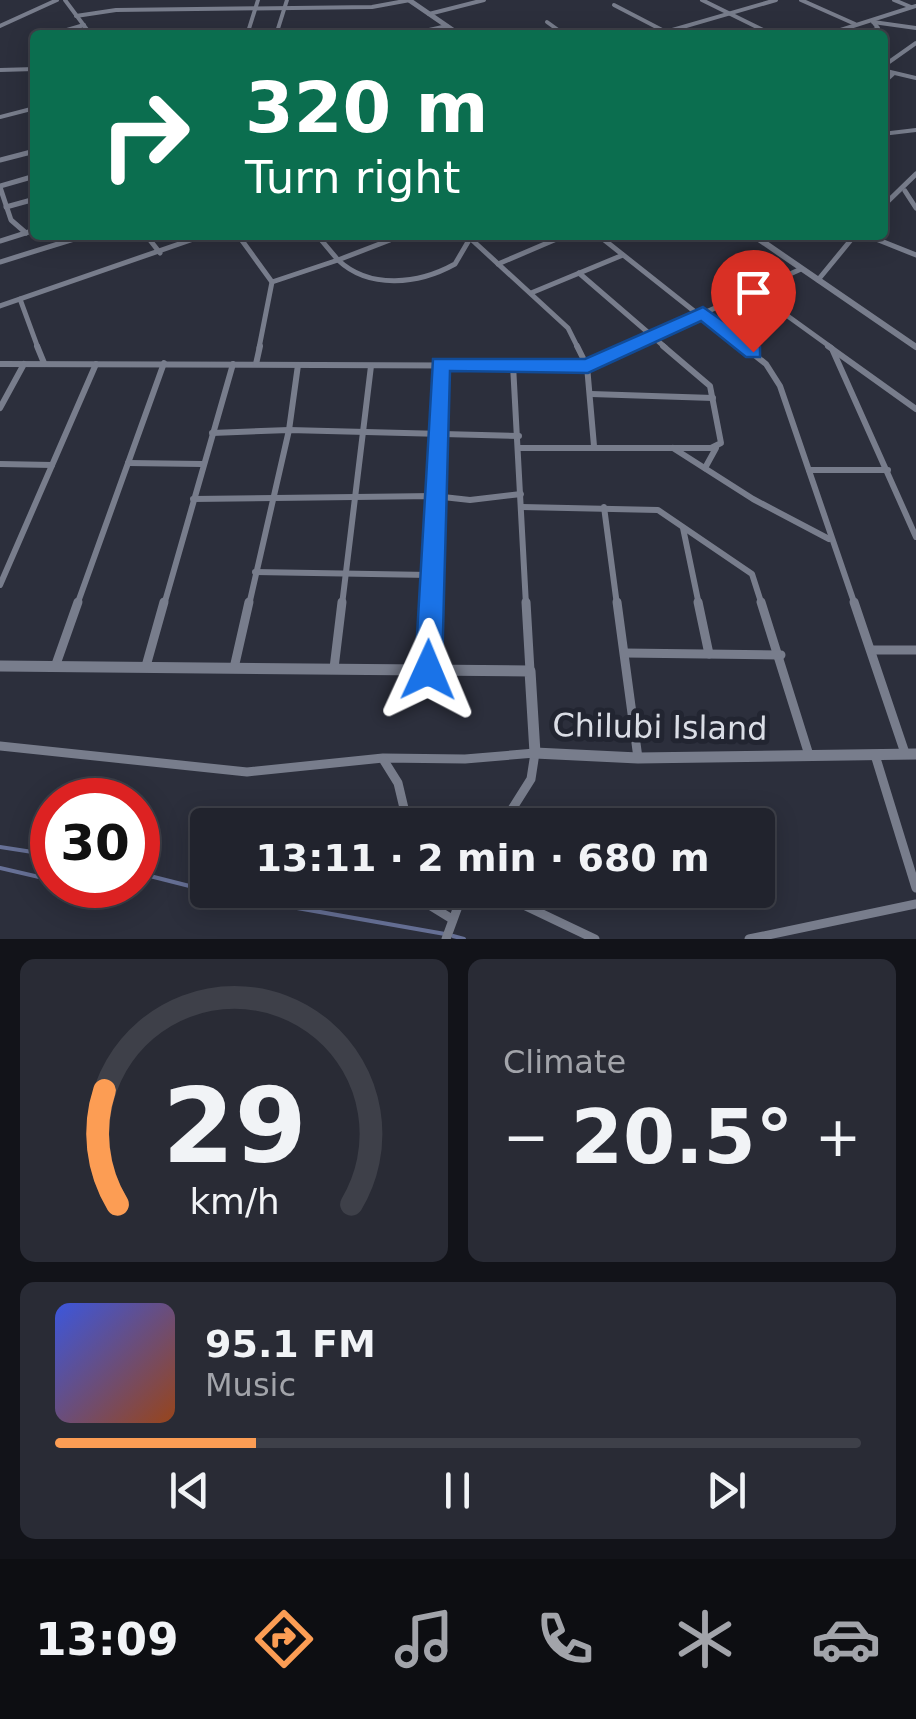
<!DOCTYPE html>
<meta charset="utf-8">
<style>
:root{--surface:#21232d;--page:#292b35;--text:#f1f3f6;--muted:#a2a4aa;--line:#3e4049;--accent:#fc9d54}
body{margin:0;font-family:"DejaVu Sans",sans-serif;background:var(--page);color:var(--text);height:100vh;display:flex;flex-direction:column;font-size:38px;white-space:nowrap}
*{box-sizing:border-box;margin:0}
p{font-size:32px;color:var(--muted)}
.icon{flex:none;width:55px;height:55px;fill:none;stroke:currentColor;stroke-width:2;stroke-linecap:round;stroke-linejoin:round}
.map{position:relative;height:939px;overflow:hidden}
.side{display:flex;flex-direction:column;gap:20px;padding:20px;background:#121319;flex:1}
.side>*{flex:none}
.hud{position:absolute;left:30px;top:30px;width:858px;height:210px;border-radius:10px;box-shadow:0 5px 25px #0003,0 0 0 2px var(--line);background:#0b6e4f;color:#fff;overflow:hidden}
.speed{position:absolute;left:30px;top:778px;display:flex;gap:20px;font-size:50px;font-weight:700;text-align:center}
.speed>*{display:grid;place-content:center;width:130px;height:130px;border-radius:50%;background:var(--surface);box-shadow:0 5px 25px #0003,0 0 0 2px var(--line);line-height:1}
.speed .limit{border:15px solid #d22;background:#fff;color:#111}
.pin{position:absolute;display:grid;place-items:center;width:85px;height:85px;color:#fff;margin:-102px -42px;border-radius:50% 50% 50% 0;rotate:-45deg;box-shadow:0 0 10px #0007}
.pin .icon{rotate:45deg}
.me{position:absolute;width:110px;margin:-55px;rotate:1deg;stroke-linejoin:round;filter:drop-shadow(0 0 8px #0008)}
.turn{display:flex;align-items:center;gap:35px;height:210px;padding:0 50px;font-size:45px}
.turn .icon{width:130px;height:130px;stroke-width:2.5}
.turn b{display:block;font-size:70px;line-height:85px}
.big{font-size:75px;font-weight:600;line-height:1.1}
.side .tile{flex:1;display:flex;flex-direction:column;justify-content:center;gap:15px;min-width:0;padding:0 35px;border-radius:15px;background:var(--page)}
.side .dial{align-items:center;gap:0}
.dial svg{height:260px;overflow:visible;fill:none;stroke:var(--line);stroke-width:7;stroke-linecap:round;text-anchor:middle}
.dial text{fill:var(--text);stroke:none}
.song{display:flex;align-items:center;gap:30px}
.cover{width:120px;height:120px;border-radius:15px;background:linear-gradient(135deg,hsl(230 70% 55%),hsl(20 70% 35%))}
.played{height:10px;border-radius:5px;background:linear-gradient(90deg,var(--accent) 25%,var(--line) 25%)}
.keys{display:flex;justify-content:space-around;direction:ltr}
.heat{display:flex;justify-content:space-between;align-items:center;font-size:55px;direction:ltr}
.side .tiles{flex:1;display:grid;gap:20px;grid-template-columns:1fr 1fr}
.tile:last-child{grid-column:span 2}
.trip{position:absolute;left:190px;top:808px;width:585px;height:100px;border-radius:10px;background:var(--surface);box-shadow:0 5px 25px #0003,0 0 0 2px var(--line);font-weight:600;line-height:100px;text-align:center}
.dock{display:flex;height:160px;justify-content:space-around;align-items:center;background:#0d0e12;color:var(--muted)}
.dock .icon{width:70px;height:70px}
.dock .on{color:var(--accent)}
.dock b{font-size:45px;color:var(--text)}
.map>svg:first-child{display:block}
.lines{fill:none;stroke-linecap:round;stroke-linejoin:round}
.stream{stroke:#677197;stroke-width:4}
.street-far3{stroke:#787d8c;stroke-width:4}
.street-far2{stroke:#787d8c;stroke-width:5}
.street-far1{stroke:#787d8c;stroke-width:6}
.street{stroke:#787d8c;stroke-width:9}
.secondary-far2{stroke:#787d8c;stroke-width:5}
.secondary-far1{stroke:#787d8c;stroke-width:6}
.secondary{stroke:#787d8c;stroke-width:11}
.route{fill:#1a73e8;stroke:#114b97;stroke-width:2.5}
.labels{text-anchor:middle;stroke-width:10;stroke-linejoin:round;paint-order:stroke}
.near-street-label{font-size:32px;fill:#dadde5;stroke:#222531}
</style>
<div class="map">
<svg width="916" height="939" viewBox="0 0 916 939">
<rect width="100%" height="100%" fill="#2c2f3c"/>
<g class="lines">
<!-- stream -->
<g class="stream">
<polyline points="0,847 52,855"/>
<polyline points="0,868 52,880"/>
<polyline points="138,873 229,896 445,934"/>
<polyline points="74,885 109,892 129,885"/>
<polyline points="453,936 464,939"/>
</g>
<!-- street-far3 -->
<g class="street-far3">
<polyline points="65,0 91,35"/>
<polyline points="702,0 773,35"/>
<polyline points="801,0 855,24"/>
<polyline points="894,0 911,7"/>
<polyline points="614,5 666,32"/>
<polyline points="429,14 484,0"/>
<polyline points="76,16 116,10 372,7 410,0"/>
<polyline points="547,22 565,35"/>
<polyline points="873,22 916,28"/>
<polyline points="0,26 57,0"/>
<polyline points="50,35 84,25"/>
<polyline points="247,35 258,0"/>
<polyline points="276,35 287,0"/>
<polyline points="407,35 447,26"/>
<polyline points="655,35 776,0"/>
<polyline points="825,35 916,6"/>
<polyline points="863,35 878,28 874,23"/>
<polyline points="882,67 916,43"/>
<polyline points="0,70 35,69"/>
<polyline points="882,70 916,78"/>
<polyline points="882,84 893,74"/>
<polyline points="0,117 35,108"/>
<polyline points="882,134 916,130"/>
</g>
<!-- street-far2 -->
<g class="street-far2">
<polyline points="0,160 35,151"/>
<polyline points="0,186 35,176"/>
<polyline points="0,187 11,220 26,233"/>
<polyline points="905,191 916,208"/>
<polyline points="6,207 35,199"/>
<polyline points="882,207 916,174"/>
<polyline points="146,235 160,253"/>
<polyline points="238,235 272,282 259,348"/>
<path d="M 389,235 L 390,240 L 338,260 C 370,290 419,284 455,264 L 472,235"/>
<polyline points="598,235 699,315"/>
<polyline points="866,235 916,255"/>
<polyline points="471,239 568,328 578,348"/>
<polyline points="0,241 35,230"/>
<polyline points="0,262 87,235"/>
<polyline points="498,264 566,235"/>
<polyline points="579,273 666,348"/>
<polyline points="818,280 855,235"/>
<polyline points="272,282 338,260 317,235"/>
<polyline points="753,291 832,348"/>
<polyline points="531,293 623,255"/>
<polyline points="20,299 38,348"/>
<polyline points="0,306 205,235"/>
<polyline points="703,313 746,348"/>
<polyline points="627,348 801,269"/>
</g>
<!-- street-far1 -->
<g class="street-far1">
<polyline points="37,346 44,363"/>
<polyline points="743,346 766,364 780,386 855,605"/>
<polyline points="828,346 916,409"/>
<polyline points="833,351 916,537"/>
<polyline points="0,364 587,366 577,346"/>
<polyline points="256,364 260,346"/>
<polyline points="513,365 526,605"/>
<polyline points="591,394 713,398"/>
<polyline points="0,408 24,364"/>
<polyline points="212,433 289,430 519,436"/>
<polyline points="594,446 587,366 632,346"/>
<polyline points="520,448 711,448 721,443 710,386 663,346"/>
<polyline points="673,448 753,499 829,539"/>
<polyline points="128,463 202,464"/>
<polyline points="0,464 52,465"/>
<polyline points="705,468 716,448"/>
<polyline points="809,470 888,470"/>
<polyline points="193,499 434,496 470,500 521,494"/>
<polyline points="522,507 658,510 752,574 762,605"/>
<polyline points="604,507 617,605"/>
<polyline points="683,528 699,605"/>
<polyline points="255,572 430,575"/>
<polyline points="0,585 96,364"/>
<polyline points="77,605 164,363"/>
<polyline points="164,605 233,364"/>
<polyline points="249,605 289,430 298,365"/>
<polyline points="342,605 371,366"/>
<polyline points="431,605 440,364"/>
</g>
<!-- street -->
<g class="street">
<polyline points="526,602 530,671"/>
<polyline points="617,602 638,758"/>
<polyline points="698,602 709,654"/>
<polyline points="761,602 809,755"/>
<polyline points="854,602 905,753"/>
<polyline points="872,650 916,650"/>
<polyline points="625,653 781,655"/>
<polyline points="146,666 164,602"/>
<polyline points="55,667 78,602"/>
<polyline points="234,668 249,602"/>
<polyline points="334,668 342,602"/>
<polyline points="429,669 431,602"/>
<polyline points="0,746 247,772 383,758 465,759 535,753 531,779 502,825"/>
<polyline points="875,755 916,888"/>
<polyline points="383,759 398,783 408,825"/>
<polyline points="423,890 426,903 452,919"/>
<polyline points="492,890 595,939"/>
<polyline points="446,939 464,890"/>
<polyline points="749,939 916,904"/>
</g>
<!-- secondary-far2 -->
<polyline class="secondary-far2" points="409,0 460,35"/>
<!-- secondary-far1 -->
<polyline class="secondary-far1" points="753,235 916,347"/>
<!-- secondary -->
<polyline class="secondary" points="0,666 530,671 535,753 638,758 916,754"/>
</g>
<!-- route -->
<polygon class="route" points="703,307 760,347 760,357 746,357 701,321 588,373 450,371 442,670 438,679 428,683 419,679 415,670 433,359 585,359"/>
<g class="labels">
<!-- near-street labels -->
<g class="near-street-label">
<text transform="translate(660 727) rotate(1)" y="11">Chilubi Island</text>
</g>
</g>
</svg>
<div class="speed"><div class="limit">30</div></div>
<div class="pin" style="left:753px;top:352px;background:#d93025"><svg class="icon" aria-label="arrive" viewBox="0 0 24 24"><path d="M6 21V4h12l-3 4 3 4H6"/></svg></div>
<svg class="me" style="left:428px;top:670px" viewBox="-20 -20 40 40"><path d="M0-17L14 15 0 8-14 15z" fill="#1a73e8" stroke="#fff" stroke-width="4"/></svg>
<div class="trip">13:11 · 2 min · 680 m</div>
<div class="hud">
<div class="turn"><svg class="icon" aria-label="right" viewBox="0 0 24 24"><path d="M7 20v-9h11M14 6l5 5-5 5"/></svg><div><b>320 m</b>Turn right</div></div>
</div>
</div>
<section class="side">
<div class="tiles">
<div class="tile dial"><svg viewBox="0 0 100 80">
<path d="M14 69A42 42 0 1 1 86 69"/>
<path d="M14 69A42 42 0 0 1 10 34" stroke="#fc9d54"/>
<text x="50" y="56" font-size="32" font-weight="700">29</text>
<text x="50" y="72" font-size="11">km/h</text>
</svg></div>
<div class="tile"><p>Climate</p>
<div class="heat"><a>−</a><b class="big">20.5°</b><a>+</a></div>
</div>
<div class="tile">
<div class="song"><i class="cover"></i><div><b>95.1 FM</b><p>Music</p></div></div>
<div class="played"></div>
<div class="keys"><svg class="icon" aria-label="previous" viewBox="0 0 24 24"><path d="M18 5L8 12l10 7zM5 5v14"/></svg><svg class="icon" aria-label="pause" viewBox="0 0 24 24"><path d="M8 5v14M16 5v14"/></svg><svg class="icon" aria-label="next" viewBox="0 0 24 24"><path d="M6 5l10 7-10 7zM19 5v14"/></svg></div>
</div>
</div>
</section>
<nav class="dock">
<b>13:09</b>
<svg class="icon on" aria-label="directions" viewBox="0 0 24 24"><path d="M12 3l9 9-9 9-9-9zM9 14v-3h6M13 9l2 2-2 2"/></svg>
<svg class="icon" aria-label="music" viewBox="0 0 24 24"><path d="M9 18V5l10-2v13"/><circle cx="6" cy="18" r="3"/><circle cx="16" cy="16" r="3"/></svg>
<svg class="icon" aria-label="phone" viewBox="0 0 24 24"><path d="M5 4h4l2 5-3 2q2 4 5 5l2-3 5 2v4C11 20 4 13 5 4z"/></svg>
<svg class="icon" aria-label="climate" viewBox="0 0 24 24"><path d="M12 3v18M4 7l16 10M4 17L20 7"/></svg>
<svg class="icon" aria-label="car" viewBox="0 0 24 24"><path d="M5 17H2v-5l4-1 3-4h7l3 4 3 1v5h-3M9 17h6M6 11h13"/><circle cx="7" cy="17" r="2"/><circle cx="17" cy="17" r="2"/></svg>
</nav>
